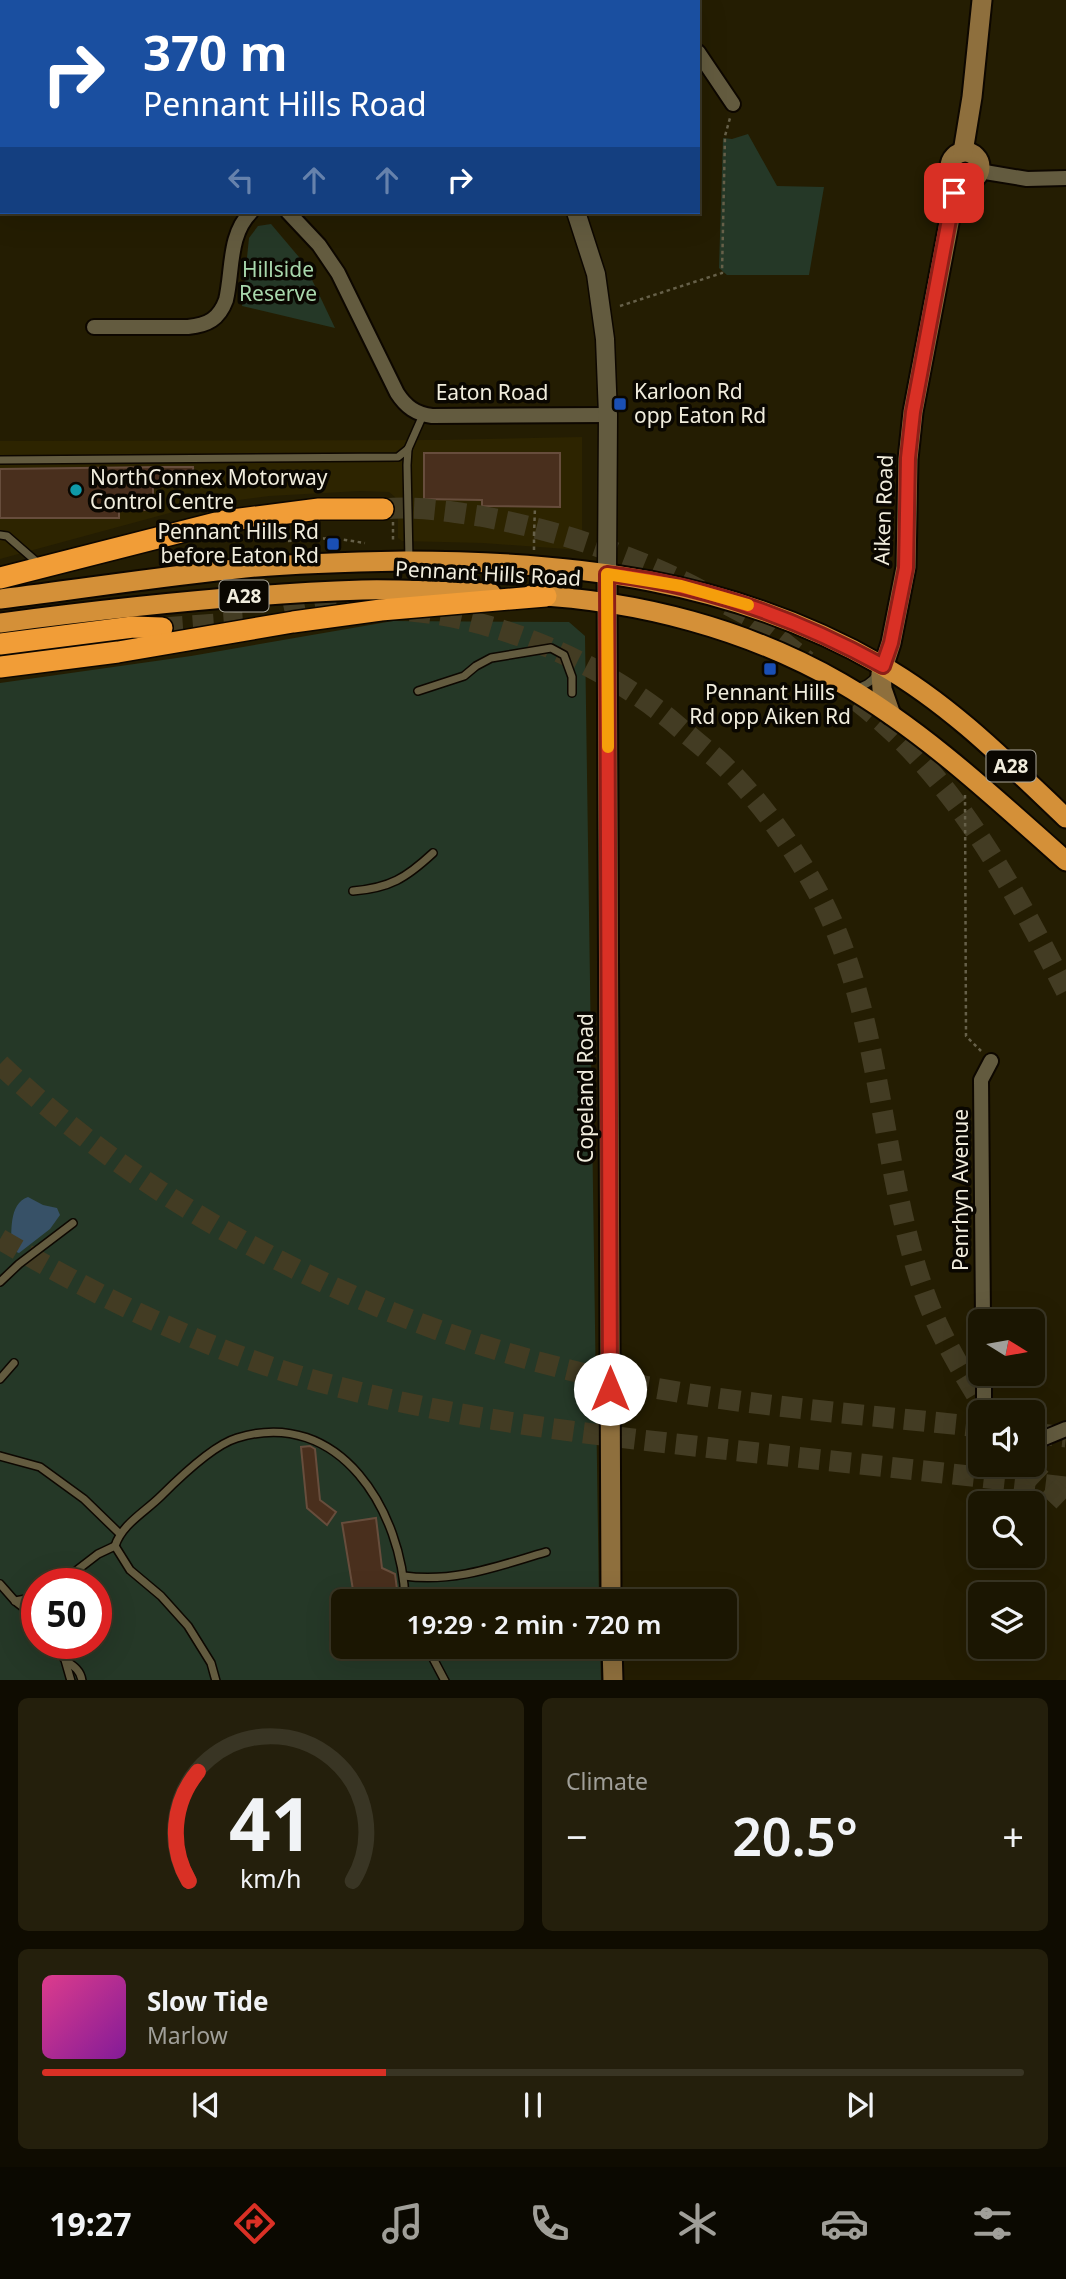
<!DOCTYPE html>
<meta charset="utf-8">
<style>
:root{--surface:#1b1602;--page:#241f0c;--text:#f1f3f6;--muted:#a09f99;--line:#393524;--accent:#d93025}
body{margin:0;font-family:"Noto Sans",sans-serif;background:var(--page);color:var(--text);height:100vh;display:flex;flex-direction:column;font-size:26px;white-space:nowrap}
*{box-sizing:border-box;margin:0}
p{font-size:23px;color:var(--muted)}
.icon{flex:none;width:38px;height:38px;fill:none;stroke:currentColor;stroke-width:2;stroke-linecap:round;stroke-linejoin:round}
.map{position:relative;height:1680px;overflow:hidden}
.drawer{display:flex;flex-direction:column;gap:18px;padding:18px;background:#0f0c01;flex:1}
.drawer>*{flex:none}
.hud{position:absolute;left:0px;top:0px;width:700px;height:214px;box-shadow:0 7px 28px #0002,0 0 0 2px var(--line);background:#1a4fa0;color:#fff;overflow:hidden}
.needle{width:46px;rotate:101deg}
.buttons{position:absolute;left:968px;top:1309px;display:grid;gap:14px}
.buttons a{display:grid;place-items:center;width:77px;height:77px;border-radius:10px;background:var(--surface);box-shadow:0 7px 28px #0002,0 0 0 2px var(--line);font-size:35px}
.speed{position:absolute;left:21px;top:1568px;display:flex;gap:14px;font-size:35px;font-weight:700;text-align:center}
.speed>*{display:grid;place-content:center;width:91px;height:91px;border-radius:50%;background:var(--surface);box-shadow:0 7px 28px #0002,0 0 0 2px var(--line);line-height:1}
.speed .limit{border:10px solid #d22;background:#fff;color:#111}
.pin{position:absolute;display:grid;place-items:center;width:60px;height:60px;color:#fff;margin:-30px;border-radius:14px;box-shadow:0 4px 10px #0006}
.me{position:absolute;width:77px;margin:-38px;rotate:0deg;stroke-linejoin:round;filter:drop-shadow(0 0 5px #0008)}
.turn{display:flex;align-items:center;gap:24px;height:147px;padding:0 28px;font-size:32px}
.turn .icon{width:91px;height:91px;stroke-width:2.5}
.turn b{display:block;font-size:49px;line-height:60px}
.lanes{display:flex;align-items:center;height:66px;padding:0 28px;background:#0003;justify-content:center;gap:35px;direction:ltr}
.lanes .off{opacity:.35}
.big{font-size:52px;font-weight:600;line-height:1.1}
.drawer .card{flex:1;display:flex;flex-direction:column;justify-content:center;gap:10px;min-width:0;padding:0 24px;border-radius:10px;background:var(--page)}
.drawer .dial{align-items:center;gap:0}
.dial svg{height:182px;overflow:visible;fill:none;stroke:var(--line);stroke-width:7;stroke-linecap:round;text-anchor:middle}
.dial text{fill:var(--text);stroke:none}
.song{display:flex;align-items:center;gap:21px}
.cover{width:84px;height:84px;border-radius:10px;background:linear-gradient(135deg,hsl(330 70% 55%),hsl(290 70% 35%))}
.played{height:7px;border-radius:4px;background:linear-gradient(90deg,var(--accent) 35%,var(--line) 35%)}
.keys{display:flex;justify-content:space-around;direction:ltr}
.heat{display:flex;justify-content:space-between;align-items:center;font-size:38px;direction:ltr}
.drawer .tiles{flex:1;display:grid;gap:18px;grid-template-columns:1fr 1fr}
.card:last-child{grid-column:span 2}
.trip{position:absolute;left:331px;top:1589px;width:406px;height:70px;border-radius:10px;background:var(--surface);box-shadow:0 7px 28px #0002,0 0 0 2px var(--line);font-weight:600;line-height:70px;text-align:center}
.dock{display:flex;height:112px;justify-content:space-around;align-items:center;background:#0b0901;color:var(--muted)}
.dock .icon{width:49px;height:49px}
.dock .on{color:var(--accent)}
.dock b{font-size:32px;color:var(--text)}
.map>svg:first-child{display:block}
.built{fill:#2d2400}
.green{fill:#253827;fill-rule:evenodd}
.water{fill:#375167}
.building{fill:#492f1d;stroke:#674d3c;stroke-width:2}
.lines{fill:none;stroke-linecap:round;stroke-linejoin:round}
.motorway-tunnel{stroke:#433c23;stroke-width:21;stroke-dasharray:21 10;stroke-linecap:butt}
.service-casing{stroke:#0d0700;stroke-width:10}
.minor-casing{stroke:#0d0700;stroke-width:18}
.tertiary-casing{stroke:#0d0700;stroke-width:21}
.secondary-casing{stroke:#0d0700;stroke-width:23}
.trunk-casing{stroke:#0d0700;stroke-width:23}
.motorway-casing{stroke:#0d0700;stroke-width:24}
.path{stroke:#666049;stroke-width:2.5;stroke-dasharray:3.5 3.5;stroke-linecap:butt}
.service{stroke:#635b3f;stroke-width:7}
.minor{stroke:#635b3f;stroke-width:14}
.tertiary{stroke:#635b3f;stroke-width:18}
.secondary{stroke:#8e6f3d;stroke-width:19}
.trunk{stroke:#d49038;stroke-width:19}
.motorway{stroke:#f19d37;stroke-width:21}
.path-bridge{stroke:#666049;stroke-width:2.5;stroke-dasharray:3.5 3.5;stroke-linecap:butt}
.route-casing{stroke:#8d1f18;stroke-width:18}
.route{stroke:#d93025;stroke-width:12}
.slow{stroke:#f59e0b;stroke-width:12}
.transit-dot{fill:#1a4fb4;stroke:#0a0701;stroke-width:2.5}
.culture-dot{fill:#0f9aa8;stroke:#0a0701;stroke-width:2.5}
.labels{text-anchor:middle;stroke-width:7;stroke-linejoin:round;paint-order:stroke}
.shield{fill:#0a0701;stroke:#aca89b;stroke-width:2}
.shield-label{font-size:19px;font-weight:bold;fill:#f1eddd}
.park-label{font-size:21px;fill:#a8d8ac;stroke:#0a0701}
.poi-label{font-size:21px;fill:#f1eddd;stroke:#0a0701;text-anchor:start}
.street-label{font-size:21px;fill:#f1eddd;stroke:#0a0701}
</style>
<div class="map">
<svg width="1066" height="1681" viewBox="0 0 1066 1681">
<rect width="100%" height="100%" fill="#241d02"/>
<!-- built -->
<polygon class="built" points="582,437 582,548 580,550 483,543 402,541 398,538 398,513 395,497 389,492 359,491 269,496 199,505 0,559 0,441 437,440"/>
<!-- green -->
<g class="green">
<polygon points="748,134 777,186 824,187 809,275 727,275 719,268 723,138 732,139"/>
<polygon points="271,224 304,263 335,328 242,306 249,238 258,226"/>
<path d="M 393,621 L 569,622 L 585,636 L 599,1601 L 343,1601 L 343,1647 L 600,1647 L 601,1680 L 0,1680 L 0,683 L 191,656 ZM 37,1584 L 96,1584 L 96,1643 L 37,1643 Z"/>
</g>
<!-- water -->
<path class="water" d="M 28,1197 L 43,1205 L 57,1208 L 60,1215 L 50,1229 L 19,1253 L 11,1250 C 12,1233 8,1204 28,1197 Z"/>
<!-- building -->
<g class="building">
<polygon points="424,453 560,453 560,507 482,506 482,500 424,499"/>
<polygon points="161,467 193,467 194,483 153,484 153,510 119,510 119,518 0,518 0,469"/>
<polygon points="310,1446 315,1449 320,1500 336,1512 327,1525 307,1508 301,1447"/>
<polygon points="376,1518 382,1568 395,1574 397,1589 354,1596 342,1523"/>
</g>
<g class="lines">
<!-- motorway-tunnel -->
<g class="motorway-tunnel">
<path d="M 383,509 C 416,506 447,511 480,516 C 556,530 631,554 700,590"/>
<polyline points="728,605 751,617 807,661"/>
<path d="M 410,611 C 501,619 603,664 673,722 C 688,735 703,747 718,760 C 766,804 817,879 840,941 C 883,1053 884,1176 923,1289 C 938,1333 963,1373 987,1412"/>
<polyline points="285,614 319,607 350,608"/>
<polyline points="162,628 243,622"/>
<path d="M 857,701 C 953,775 1012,885 1066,991"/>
<path d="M 0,1064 C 166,1223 398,1337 623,1382 C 741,1406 861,1414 980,1427"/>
<path d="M 0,1239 C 105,1301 216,1355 335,1386 C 459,1419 585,1434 713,1448 C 830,1461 948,1473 1066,1487"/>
<polyline points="1032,1433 1066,1437"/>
<polyline points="1026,1465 1066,1503"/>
</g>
<defs>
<g id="service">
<polyline points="408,449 407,465 409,560"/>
<polyline points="0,460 398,457 408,449 423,415"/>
<polyline points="0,535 7,536 38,563"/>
<path d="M 855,688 C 863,687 872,682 876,675"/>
<polyline points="418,691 464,676 476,666 491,658 551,648 564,655 572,677 572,693"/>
<path d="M 353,891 C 390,888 406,878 433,853"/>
<polyline points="0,1282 19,1264 73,1223"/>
<polyline points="0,1379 14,1363"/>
<polyline points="0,1456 40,1467 84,1499 119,1533"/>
<path d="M 115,1546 C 122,1524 145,1512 161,1496 C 179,1478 213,1445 237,1438 C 340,1406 403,1513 405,1601"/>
<path d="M 404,1576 C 455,1583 498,1566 546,1552"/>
<polyline points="0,1584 15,1601 37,1618"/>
<polyline points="59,1584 98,1554 115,1546 130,1570 161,1596 188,1626 211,1663 216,1681"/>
<polyline points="15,1601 37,1597"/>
<polyline points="54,1643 65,1660 71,1681"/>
<polyline points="427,1647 445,1681"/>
<path d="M 66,1661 C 74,1666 81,1671 82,1681"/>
</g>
<g id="minor">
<polyline points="104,0 106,2"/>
<polyline points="664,0 665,2"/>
<polyline points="698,52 733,104"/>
<polyline points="0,80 2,81"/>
<polyline points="979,171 1027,179 1066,178"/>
<path d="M 288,212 L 319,245 L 338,273 L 397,393 C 406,407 416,414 432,416 L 608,415"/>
<path d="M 94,327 L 188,327 C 208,325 219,319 226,300 C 233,270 228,235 251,212"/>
<polyline points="983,1321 981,1080 991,1061"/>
<polyline points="984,1374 984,1412"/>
<polyline points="1032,1443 1066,1429"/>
</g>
<g id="tertiary">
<polyline points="412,0 414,2"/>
<polyline points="576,212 596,274 605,339 608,415 607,574"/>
</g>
<g id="secondary">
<circle cx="965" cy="167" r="15"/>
<polyline points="963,152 972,97 982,0"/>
<polyline points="607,574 611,1601"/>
<polyline points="891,715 882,689 881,674 891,643 906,567 908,459 913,412 957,181"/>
<polyline points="612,1647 613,1681"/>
</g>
<g id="trunk">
<path d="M 531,595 C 639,601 747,629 841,683 C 924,731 995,798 1066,861"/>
<path d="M 0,599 C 82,589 163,576 245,568 C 298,563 351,562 405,561 C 573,561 733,580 881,665 C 951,705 1008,763 1066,818"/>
<path d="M 0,623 C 120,607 241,594 362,590 C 405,589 448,592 491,593"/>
</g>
<g id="motorway">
<polyline points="0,578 224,521 319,509 383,509"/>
<polyline points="0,644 133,627 162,628"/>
<polyline points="0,667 118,652 293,622 381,610 546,596"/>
</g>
</defs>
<!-- service casing -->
<use href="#service" class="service-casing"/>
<!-- minor casing -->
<use href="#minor" class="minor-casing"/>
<!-- tertiary casing -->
<use href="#tertiary" class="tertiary-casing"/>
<!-- secondary casing -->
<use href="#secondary" class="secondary-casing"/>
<!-- trunk casing -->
<use href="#trunk" class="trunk-casing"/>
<!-- motorway casing -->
<use href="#motorway" class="motorway-casing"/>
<!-- path -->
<g class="path">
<polyline points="620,306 722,273 725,136 730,118"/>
<polyline points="393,522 393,543"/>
<polyline points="288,541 332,538 365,543"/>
<polyline points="534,550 534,535"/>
<polyline points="965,795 966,1036 981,1051"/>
</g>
<!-- service -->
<use href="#service" class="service"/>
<!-- minor -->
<use href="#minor" class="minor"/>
<!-- tertiary -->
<use href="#tertiary" class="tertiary"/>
<!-- secondary -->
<use href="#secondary" class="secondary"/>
<!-- trunk -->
<use href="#trunk" class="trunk"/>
<!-- motorway -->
<use href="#motorway" class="motorway"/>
<!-- path-bridge -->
<polyline class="path-bridge" points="534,535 535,507"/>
</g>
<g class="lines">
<defs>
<path id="route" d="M 610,1389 L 607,574 C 705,585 796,618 883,666 L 891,643 L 906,568 L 908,458 L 913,412 L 954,193"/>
</defs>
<!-- route casing -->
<use href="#route" class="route-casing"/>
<!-- route -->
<use href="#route" class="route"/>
<!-- slow -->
<polyline class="slow" points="608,747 607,574 681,586 748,605"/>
</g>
<!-- markers -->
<g class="transit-dot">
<rect x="613" y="397" width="14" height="14" rx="3.5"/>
<rect x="326" y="537" width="14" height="14" rx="3.5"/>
<rect x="763" y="662" width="14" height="14" rx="3.5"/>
</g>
<circle class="culture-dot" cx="76" cy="490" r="7"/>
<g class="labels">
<!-- shield labels -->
<g class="shield">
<rect x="219.5" y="580.5" width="49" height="31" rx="5"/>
<rect x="986.5" y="750.5" width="49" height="31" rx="5"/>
</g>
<g class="shield-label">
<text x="244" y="603">A28</text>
<text x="1011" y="773">A28</text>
</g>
<!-- park labels -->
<g class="park-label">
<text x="278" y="277">Hillside<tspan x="278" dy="24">Reserve</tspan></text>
</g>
<!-- poi labels -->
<g class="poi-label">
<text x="634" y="399">Karloon Rd<tspan x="634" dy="24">opp Eaton Rd</tspan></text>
<text x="90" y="485">NorthConnex Motorway<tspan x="90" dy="24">Control Centre</tspan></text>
<text x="319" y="539" text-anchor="end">Pennant Hills Rd<tspan x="319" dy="24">before Eaton Rd</tspan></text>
<text x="770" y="700" text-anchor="middle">Pennant Hills<tspan x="770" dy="24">Rd opp Aiken Rd</tspan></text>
</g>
<!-- street labels -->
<g class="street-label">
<text x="492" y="400">Eaton Road</text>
<text transform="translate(884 510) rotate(-88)" y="7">Aiken Road</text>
<text transform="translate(488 574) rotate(3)" y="7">Pennant Hills Road</text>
<text transform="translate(586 1088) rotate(-90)" y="7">Copeland Road</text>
<text transform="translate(961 1190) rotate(-90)" y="7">Penrhyn Avenue</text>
</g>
</g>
</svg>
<div class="buttons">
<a><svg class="needle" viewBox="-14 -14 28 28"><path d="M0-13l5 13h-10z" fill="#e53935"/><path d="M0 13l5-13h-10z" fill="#a09f99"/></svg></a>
<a><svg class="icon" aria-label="sound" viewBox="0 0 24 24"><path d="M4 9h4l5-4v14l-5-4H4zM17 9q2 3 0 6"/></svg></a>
<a><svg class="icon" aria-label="search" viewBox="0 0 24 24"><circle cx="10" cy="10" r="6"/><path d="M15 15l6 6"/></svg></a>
<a><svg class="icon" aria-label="layers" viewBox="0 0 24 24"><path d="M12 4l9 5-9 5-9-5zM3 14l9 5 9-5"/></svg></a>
</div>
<div class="speed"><div class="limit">50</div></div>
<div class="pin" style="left:954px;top:193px;background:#d93025"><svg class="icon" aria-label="arrive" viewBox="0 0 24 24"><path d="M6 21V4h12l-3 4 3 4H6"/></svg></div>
<svg class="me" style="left:610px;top:1389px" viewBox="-20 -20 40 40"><circle r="19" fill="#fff"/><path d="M0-13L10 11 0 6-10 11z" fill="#d93025"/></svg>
<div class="trip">19:29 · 2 min · 720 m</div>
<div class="hud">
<div class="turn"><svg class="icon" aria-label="right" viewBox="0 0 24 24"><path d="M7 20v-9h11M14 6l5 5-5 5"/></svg><div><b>370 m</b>Pennant Hills Road</div></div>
<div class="lanes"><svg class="icon off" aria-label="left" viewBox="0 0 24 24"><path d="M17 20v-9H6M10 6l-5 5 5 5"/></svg><svg class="icon off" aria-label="ahead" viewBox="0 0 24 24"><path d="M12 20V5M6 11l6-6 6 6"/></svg><svg class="icon off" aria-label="ahead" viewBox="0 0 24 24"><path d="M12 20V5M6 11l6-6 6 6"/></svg><svg class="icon" aria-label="right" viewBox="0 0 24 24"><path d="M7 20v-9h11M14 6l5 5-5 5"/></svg></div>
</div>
</div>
<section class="drawer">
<div class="tiles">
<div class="card dial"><svg viewBox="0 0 100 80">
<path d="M14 69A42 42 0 1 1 86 69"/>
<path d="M14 69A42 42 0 0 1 18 21" stroke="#d93025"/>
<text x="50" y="56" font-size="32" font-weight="700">41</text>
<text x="50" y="72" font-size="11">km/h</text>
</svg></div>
<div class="card"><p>Climate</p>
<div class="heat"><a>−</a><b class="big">20.5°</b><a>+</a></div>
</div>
<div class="card">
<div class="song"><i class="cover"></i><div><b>Slow Tide</b><p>Marlow</p></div></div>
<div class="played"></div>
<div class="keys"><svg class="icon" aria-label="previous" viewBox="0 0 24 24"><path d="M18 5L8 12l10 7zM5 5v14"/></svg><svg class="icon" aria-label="pause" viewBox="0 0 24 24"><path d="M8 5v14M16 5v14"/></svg><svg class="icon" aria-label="next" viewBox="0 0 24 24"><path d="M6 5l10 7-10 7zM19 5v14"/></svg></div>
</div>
</div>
</section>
<nav class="dock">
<b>19:27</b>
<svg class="icon on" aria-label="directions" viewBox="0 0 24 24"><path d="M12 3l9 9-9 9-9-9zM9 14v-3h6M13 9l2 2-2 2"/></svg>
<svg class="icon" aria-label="music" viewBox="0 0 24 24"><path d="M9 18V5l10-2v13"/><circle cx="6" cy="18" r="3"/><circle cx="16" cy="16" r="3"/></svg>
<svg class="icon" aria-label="phone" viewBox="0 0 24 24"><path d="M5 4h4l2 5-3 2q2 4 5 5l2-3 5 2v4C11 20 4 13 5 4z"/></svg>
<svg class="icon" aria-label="climate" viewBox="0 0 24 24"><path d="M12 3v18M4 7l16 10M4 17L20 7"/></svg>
<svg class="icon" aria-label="car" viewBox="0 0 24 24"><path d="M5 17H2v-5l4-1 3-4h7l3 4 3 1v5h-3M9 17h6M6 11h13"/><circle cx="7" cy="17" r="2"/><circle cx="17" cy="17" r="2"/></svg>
<svg class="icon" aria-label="filters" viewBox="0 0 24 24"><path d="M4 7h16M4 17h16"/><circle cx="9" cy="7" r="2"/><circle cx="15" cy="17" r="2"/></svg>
</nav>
